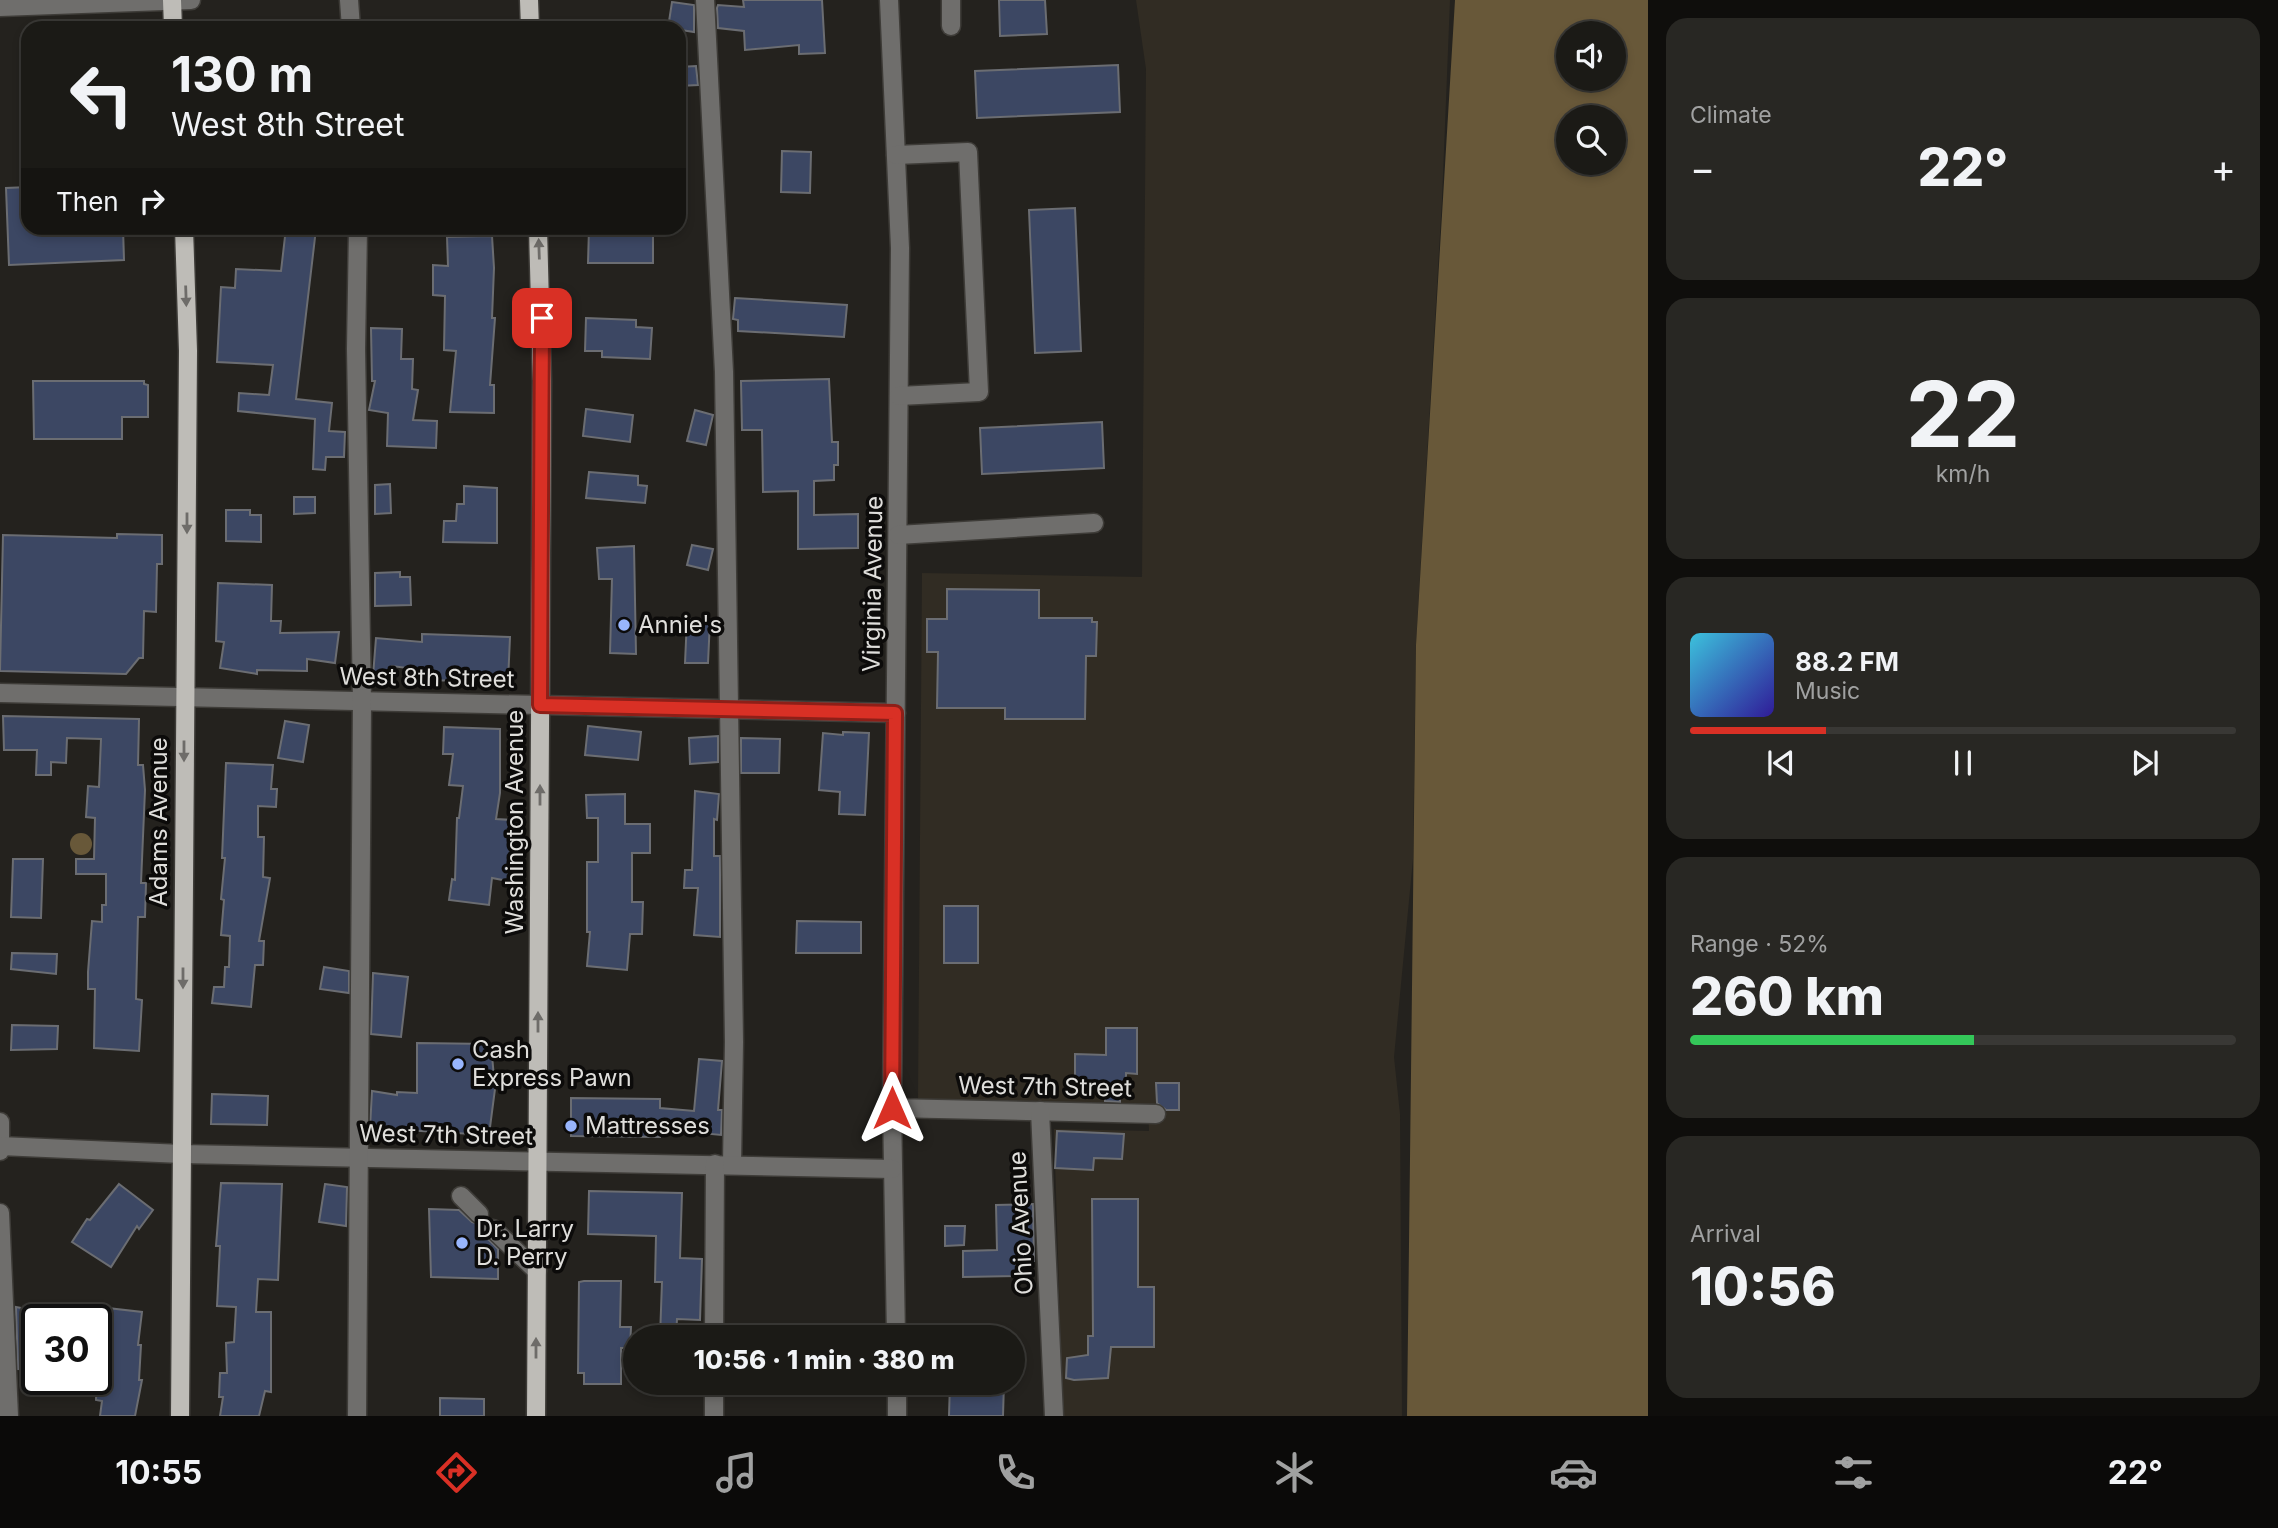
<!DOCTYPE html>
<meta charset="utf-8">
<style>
:root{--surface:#1b1a16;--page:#282723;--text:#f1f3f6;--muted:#a0a1a1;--line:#393835;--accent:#d93025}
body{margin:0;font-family:Inter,sans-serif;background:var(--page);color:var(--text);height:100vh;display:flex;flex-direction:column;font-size:26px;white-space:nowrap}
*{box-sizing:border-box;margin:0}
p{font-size:23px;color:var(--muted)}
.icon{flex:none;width:38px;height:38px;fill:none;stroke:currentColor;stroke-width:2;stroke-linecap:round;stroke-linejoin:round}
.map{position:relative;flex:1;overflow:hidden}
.details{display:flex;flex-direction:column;gap:18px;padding:18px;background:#0f0e0c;width:630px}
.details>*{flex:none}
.guide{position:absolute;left:21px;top:21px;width:665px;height:214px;border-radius:21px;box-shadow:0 4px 10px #0003,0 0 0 2px var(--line);background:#1b1a16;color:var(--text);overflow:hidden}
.buttons{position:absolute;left:1556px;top:21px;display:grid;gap:14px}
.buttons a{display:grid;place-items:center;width:70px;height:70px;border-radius:50%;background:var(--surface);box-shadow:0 4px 10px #0003,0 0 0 2px var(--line);font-size:35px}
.speed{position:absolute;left:21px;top:1304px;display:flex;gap:14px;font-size:35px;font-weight:700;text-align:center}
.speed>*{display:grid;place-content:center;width:91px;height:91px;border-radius:50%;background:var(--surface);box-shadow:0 4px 10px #0003,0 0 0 2px var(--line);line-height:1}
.speed .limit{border:4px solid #111;border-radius:10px;background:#fff;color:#111}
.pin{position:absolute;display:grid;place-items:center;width:60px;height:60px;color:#fff;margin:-30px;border-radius:14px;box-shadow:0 4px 10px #0006}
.me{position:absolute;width:77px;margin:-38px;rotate:0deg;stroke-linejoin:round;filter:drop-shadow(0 0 5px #0008)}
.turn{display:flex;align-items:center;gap:24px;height:147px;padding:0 35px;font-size:32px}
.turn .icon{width:91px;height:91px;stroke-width:2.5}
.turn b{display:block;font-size:49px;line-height:60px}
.then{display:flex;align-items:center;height:66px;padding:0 35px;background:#0003;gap:14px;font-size:26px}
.big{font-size:52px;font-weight:800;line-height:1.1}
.details .tile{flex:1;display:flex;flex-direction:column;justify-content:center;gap:10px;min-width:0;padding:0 24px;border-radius:21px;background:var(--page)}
.details .dial{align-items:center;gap:0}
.dial b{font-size:91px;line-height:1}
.song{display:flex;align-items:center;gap:21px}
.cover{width:84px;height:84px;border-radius:10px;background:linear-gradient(135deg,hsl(190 70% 55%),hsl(250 70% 35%))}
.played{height:7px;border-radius:4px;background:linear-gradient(90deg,var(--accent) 25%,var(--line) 25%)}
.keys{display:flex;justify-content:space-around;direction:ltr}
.heat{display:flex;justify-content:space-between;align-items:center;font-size:38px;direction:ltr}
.charge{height:10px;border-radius:5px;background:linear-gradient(90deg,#34c759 52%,var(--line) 0)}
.trip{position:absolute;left:623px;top:1325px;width:402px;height:70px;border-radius:35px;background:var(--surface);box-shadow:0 4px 10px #0003,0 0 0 2px var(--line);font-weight:800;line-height:70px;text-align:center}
.tabs{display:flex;height:112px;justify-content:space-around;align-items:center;background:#0b0a09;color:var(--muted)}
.tabs .icon{width:49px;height:49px}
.tabs .active{color:var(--accent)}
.tabs b{font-size:32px;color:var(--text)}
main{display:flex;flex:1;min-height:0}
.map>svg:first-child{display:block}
.built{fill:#312c23}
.water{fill:#685839;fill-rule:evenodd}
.building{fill:#3c4763;stroke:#6b6d72;stroke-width:2}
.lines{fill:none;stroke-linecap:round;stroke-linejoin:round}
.minor-casing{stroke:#3e3c38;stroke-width:21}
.major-casing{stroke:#3e3c38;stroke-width:21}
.minor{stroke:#6f6e6c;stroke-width:18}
.major{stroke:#bebcb7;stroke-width:18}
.oneway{fill:#6e6c69}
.route-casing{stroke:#8d1f18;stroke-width:18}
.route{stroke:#d93025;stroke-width:12}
.poi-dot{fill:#98b5fd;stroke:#0c0b0a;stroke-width:2.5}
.labels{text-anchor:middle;stroke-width:7;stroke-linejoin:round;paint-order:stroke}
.street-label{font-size:24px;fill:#dfdedb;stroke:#0c0b0a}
.poi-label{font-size:24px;fill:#dfdedb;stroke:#0c0b0a;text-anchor:start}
</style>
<main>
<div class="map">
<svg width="1648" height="1416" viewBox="0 0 1648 1416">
<rect width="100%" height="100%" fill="#24221e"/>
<!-- built -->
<polygon class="built" points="1136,0 1450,0 1442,200 1416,645 1413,859 1394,1057 1400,1114 1402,1416 1063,1416 1054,1129 1149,1131 1148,1104 918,1099 922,573 1142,577 1146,69"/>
<!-- water -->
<g class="water">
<path d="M 1455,0 L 1648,0 L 1648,1416 L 1407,1416 L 1416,645 ZM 1568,33 L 1614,33 L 1614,79 L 1568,79 ZM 1568,117 L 1614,117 L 1614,163 L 1568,163 Z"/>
<circle cx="81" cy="844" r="11"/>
</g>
<!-- building -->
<g class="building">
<polygon points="743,0 822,0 825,53 799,54 799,45 745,50 744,31 718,28 717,8 718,5 744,7"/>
<polygon points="999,0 1045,0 1047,34 1000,36"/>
<polygon points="672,2 694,5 694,32 668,28"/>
<polygon points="1118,65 1120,112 977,118 975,71"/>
<polygon points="696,66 698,85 679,86 679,67"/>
<polygon points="782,151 811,152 810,193 781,192"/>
<polygon points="28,187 28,228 123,228 124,260 9,265 6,188"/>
<polygon points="1075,208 1081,351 1035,353 1029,210"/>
<polygon points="286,228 316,229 296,399 332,403 329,431 345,432 344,457 326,457 325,470 313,469 315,419 238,411 239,393 269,395 273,365 217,362 221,287 235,288 236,269 281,271"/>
<polygon points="589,228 653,228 653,263 588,263"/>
<polygon points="492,236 494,268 492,318 495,318 490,385 494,385 494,413 450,412 456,351 444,350 445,296 433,295 433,265 448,266 447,237"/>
<polygon points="735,298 847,305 844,337 738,331 738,320 733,319"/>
<polygon points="586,318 636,320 636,327 652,328 650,359 602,357 602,351 585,351"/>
<polygon points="371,328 402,329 401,359 413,359 412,389 418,390 413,420 437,421 436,448 387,446 388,413 369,410 375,381 372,381"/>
<polygon points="829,379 832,442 838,442 838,465 834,465 834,480 814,481 814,515 858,514 858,548 798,549 798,491 763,492 762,430 742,430 741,381"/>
<polygon points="33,381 144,381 144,384 148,385 148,417 122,417 122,439 34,439"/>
<polygon points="586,409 633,415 630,442 583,436"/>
<polygon points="695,410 713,415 706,445 687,441"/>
<polygon points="1102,422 1104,468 982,474 980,428"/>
<polygon points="589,472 638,476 638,485 647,486 645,503 586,498"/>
<polygon points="390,484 391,513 375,514 375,485"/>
<polygon points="464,486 497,488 497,543 443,542 444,521 456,521 457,504 464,504"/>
<polygon points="294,497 315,497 315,513 294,514"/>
<polygon points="226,510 250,510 250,515 261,515 261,542 226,541"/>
<polygon points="117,534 162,535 162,564 157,564 156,612 144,611 143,658 139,658 126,674 0,671 3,535 117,538"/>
<polygon points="692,545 713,549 708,570 687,565"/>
<polygon points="634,546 636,654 610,653 612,579 599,579 597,548"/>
<polygon points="400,572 400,577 410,577 411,605 375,606 375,573"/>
<polygon points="218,583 272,585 271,621 281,621 280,633 339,632 335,663 307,659 307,671 257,670 257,674 220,668 224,642 216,641"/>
<polygon points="947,589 1039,590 1039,618 1092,618 1092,622 1097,622 1096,656 1086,656 1085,719 1005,719 1005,708 937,708 938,652 927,652 927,619 947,619"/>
<polygon points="687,619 710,620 708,663 685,663"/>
<polygon points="422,634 510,637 508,682 423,680 423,670 392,666 390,679 373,676 376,638 422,642"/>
<polygon points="3,716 139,719 138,765 143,765 145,790 141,883 146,883 145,917 138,917 136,999 142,1000 139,1051 94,1048 95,989 88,989 88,972 92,921 102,922 102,905 106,905 106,874 76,874 76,859 94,859 95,818 86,817 88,786 99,787 101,739 67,738 66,763 51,762 51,775 36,775 37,750 4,750"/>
<polygon points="285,721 309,725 303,762 278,758"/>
<polygon points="588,726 641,732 638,760 585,755"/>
<polygon points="444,727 500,729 500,793 496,819 512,820 510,861 508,881 492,878 489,905 449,900 452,879 455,880 457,818 459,818 463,786 449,785 453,754 443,754"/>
<polygon points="843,732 869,733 865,815 839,814 840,792 819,790 823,733 843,735"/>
<polygon points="718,736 718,762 690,764 689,738"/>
<polygon points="741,738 780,739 779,773 741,773"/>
<polygon points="226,763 273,765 271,789 277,789 276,807 258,806 258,837 264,837 263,877 270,878 259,941 264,941 263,965 255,965 251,1007 212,1003 214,987 224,987 225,967 229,967 230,936 221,935 224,900 221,899 225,858 222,858"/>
<polygon points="695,791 719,794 717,820 714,819 714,856 720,856 720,937 694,935 698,888 684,888 685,870 692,870"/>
<polygon points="625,794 625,824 650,824 650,853 632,853 632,902 643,902 642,934 630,934 627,970 587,966 590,932 587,932 587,862 598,862 598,818 587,818 586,795"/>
<polygon points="13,859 43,859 41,918 11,917"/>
<rect x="944" y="906" width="34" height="57"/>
<polygon points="797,921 861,922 861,953 796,953"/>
<polygon points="12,953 57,954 56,974 11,969"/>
<polygon points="324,967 349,971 349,993 320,989"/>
<polygon points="373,973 408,977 401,1037 371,1034"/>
<polygon points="12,1025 58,1026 57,1049 11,1050"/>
<polygon points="1106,1028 1137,1028 1137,1074 1126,1073 1126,1088 1120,1088 1120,1102 1105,1101 1105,1091 1078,1091 1078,1086 1075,1086 1075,1054 1106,1055"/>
<polygon points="417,1043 491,1044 495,1089 489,1135 370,1128 372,1091 397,1095 397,1092 417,1093"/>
<polygon points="699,1059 722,1061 718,1110 722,1110 721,1135 660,1129 660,1137 571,1136 571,1098 660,1099 660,1108 694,1111"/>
<polygon points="1156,1083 1179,1083 1179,1110 1166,1110 1157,1103"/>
<polygon points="212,1094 268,1096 267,1125 211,1124"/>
<polygon points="1057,1131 1124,1134 1122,1159 1094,1158 1093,1170 1055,1168"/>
<polygon points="221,1183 282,1184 278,1280 258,1279 256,1312 271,1312 271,1392 265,1391 259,1416 220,1416 223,1397 219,1397 220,1373 227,1373 226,1343 234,1342 236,1307 217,1306 220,1246 216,1246"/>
<polygon points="119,1184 153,1210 139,1229 137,1226 111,1267 72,1242 87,1219 90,1220"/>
<polygon points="325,1184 347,1187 346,1226 319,1222"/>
<polygon points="589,1191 682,1193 680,1258 702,1259 700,1320 677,1319 676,1337 660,1337 662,1282 655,1282 656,1236 588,1234"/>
<polygon points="1092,1199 1138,1199 1138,1287 1154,1287 1154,1347 1111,1347 1108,1378 1074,1380 1066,1378 1067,1358 1088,1355 1088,1336 1093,1336"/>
<polygon points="1033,1204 1034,1261 1016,1262 1016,1276 963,1277 963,1251 997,1250 996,1205"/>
<polygon points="429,1209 459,1210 472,1222 483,1225 482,1233 498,1249 498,1279 431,1277"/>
<polygon points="945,1226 965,1226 964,1245 945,1246"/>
<polygon points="584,1281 621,1281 620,1327 631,1327 630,1348 621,1348 621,1384 584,1384 584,1373 578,1373 579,1282"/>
<polygon points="16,1307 37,1311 37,1370 18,1369"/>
<polygon points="99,1307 142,1312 138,1345 141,1345 139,1380 142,1380 135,1416 100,1416 102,1401 96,1400"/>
<polygon points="950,1382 1004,1382 1003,1416 949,1416"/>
<polygon points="440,1398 484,1399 484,1416 440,1416"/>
</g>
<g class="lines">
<defs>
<g id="minor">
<polyline points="349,0 351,28"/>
<polyline points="705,0 724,372 734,1042 732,1164"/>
<polyline points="889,0 900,248 892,1108 896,1337"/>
<polyline points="951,0 951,26"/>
<polyline points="0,7 191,0"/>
<polyline points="896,155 968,152 979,392 899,396"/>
<polyline points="898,535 1094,523"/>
<polyline points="0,693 896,713"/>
<polyline points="892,1108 1156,1114"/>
<polyline points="1040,1111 1054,1416"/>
<polyline points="0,1122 0,1151"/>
<polyline points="0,1146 182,1154 892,1169"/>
<polyline points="461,1196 479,1214"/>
<polyline points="0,1213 9,1416"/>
<polyline points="493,1229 537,1271"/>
<polyline points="714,1337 715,1164"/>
<polyline points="897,1382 897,1416"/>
<polyline points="357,1416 362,702 356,349 358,228"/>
<polyline points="714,1416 714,1382"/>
</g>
<g id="major">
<polyline points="172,0 173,28"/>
<polyline points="529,0 530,28"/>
<polyline points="180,1416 188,351 184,228"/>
<polyline points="536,1416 542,381 538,228"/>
</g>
</defs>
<!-- minor casing -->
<use href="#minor" class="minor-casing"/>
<!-- major casing -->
<use href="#major" class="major-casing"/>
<!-- minor -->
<use href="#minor" class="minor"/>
<!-- major -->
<use href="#major" class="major"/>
</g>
<!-- one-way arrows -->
<defs><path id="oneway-solid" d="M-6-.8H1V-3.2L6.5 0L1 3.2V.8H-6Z" transform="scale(1.75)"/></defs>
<g class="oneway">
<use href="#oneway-solid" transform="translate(539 249) rotate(-92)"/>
<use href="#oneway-solid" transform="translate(186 296) rotate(88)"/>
<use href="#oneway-solid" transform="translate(187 523) rotate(90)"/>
<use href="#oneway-solid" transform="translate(184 751) rotate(90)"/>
<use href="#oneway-solid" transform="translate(540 795) rotate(-90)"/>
<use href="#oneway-solid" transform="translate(183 978) rotate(90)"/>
<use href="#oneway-solid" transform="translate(538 1022) rotate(-90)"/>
<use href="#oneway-solid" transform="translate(536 1348) rotate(-90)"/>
</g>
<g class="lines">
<defs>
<polyline id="route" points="542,318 540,705 895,713 892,1108"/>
</defs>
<!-- route casing -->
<use href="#route" class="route-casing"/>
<!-- route -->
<use href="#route" class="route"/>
</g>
<!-- markers -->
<g class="poi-dot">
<circle cx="624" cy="625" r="7"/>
<circle cx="458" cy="1064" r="7"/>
<circle cx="571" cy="1126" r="7"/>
<circle cx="462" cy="1243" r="7"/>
</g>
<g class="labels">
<!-- street labels -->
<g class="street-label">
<text transform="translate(873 584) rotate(-89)" y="8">Virginia Avenue</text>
<text transform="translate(427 678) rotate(1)" y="8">West 8th Street</text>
<text transform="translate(159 822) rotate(-90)" y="8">Adams Avenue</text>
<text transform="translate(515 822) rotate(-90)" y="8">Washington Avenue</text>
<text transform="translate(1045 1087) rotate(1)" y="8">West 7th Street</text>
<text transform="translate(446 1135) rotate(1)" y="8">West 7th Street</text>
<text transform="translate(1021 1223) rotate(-93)" y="8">Ohio Avenue</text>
</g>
<!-- poi labels -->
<g class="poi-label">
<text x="638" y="633">Annie's</text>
<text x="472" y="1058">Cash<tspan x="472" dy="28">Express Pawn</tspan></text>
<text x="585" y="1134">Mattresses</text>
<text x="476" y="1237">Dr. Larry<tspan x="476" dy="28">D. Perry</tspan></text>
</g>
</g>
</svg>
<div class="buttons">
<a><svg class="icon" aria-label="sound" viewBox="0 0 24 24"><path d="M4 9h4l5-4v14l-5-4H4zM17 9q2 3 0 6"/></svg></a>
<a><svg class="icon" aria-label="search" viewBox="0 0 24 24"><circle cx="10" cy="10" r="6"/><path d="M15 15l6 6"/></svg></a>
</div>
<div class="speed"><div class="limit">30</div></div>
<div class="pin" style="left:542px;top:318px;background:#d93025"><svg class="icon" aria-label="arrive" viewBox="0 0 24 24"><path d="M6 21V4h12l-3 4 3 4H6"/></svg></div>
<svg class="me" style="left:892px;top:1108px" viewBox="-20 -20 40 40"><path d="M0-17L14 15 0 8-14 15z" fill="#d93025" stroke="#fff" stroke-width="4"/></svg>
<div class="trip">10:56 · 1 min · 380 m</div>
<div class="guide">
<div class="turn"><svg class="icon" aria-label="left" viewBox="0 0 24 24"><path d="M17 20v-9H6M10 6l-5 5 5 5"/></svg><div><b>130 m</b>West 8th Street</div></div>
<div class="then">Then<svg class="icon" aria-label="right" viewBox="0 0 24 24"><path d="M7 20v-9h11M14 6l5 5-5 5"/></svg></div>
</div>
</div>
<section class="details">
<div class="tile"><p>Climate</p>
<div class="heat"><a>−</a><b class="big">22°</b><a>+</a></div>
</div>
<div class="tile dial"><b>22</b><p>km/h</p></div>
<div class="tile">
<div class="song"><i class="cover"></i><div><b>88.2 FM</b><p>Music</p></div></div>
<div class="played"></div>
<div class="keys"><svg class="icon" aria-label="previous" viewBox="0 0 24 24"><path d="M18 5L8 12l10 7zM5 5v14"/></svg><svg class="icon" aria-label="pause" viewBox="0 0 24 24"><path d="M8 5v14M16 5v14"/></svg><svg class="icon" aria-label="next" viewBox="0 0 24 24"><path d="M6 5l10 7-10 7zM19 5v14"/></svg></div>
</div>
<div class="tile"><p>Range · 52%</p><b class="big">260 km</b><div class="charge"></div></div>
<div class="tile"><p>Arrival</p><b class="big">10:56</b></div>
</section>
</main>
<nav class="tabs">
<b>10:55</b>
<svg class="icon active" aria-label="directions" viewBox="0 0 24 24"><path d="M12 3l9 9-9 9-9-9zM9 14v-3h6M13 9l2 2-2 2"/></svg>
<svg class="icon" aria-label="music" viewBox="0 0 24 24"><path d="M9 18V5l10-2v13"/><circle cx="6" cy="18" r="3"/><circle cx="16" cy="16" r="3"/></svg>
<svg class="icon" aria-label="phone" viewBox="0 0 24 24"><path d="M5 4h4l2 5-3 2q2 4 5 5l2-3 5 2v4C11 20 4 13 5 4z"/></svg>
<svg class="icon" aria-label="climate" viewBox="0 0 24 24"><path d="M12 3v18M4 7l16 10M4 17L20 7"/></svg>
<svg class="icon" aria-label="car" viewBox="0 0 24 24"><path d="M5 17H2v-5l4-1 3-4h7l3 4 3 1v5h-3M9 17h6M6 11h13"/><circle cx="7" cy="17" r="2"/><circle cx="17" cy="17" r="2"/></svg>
<svg class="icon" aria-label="filters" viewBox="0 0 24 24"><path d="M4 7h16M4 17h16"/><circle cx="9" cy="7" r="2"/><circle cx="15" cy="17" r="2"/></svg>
<b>22°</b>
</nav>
